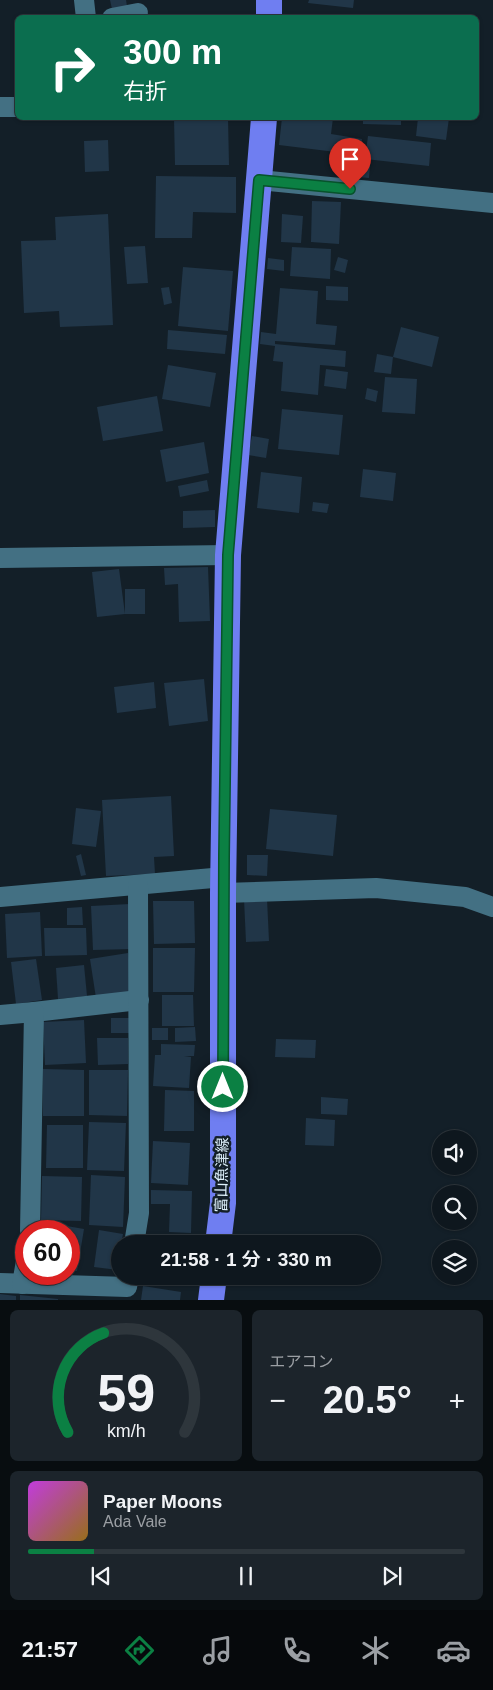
<!DOCTYPE html>
<html lang="ja">
<meta charset="utf-8">
<style>
:root{--surface:#0e171e;--page:#1c242b;--text:#f1f3f6;--muted:#9b9fa4;--line:#2e363c;--accent:#0b8043}
body{margin:0;font-family:Arial,"Noto Sans JP",sans-serif;background:var(--page);color:var(--text);height:100vh;display:flex;flex-direction:column;font-size:19px;white-space:nowrap}
*{box-sizing:border-box;margin:0}
p{font-size:16px;color:var(--muted)}
.icon{flex:none;width:28px;height:28px;fill:none;stroke:currentColor;stroke-width:2;stroke-linecap:round;stroke-linejoin:round}
.map{position:relative;height:1300px;overflow:hidden}
.sheet{display:flex;flex-direction:column;gap:10px;padding:10px;background:#080d10;flex:1}
.sheet>*{flex:none}
.banner{position:absolute;left:15px;top:15px;width:464px;height:105px;border-radius:8px;box-shadow:0 1px 4px #0004,0 0 0 1px var(--line);background:#0b6e4f;color:#fff;overflow:hidden}
.controls{position:absolute;left:432px;top:1130px;display:grid;gap:10px}
.controls a{display:grid;place-items:center;width:45px;height:45px;border-radius:50%;background:var(--surface);box-shadow:0 1px 4px #0004,0 0 0 1px var(--line);font-size:25px}
.speed{position:absolute;left:15px;top:1220px;display:flex;gap:10px;font-size:25px;font-weight:700;text-align:center}
.speed>*{display:grid;place-content:center;width:65px;height:65px;border-radius:50%;background:var(--surface);box-shadow:0 1px 4px #0004,0 0 0 1px var(--line);line-height:1}
.speed .limit{border:8px solid #d22;background:#fff;color:#111}
.pin{position:absolute;display:grid;place-items:center;width:42px;height:42px;color:#fff;margin:-51px -21px;border-radius:50% 50% 50% 0;rotate:-45deg;box-shadow:0 0 5px #0007}
.pin .icon{rotate:45deg}
.me{position:absolute;width:55px;margin:-28px;rotate:0deg;stroke-linejoin:round;filter:drop-shadow(0 0 4px #0008)}
.turn{display:flex;align-items:center;gap:18px;height:105px;padding:0 25px;font-size:22px}
.turn .icon{width:65px;height:65px;stroke-width:2.5}
.turn b{display:block;font-size:35px;line-height:42px}
.big{font-size:38px;font-weight:600;line-height:1.1}
.sheet .tile{flex:1;display:flex;flex-direction:column;justify-content:center;gap:8px;min-width:0;padding:0 18px;border-radius:8px;background:var(--page)}
.sheet .dial{align-items:center;gap:0}
.dial svg{height:130px;overflow:visible;fill:none;stroke:var(--line);stroke-width:7;stroke-linecap:round;text-anchor:middle}
.dial text{fill:var(--text);stroke:none}
.song{display:flex;align-items:center;gap:15px}
.cover{width:60px;height:60px;border-radius:8px;background:linear-gradient(135deg,hsl(290 70% 55%),hsl(40 70% 35%))}
.played{height:5px;border-radius:2px;background:linear-gradient(90deg,var(--accent) 15%,var(--line) 15%)}
.keys{display:flex;justify-content:space-around;direction:ltr}
.heat{display:flex;justify-content:space-between;align-items:center;font-size:28px;direction:ltr}
.sheet .tiles{flex:1;display:grid;gap:10px;grid-template-columns:1fr 1fr}
.tile:last-child{grid-column:span 2}
.trip{position:absolute;left:111px;top:1235px;width:270px;height:50px;border-radius:25px;background:var(--surface);box-shadow:0 1px 4px #0004,0 0 0 1px var(--line);font-weight:600;line-height:50px;text-align:center}
.menu{display:flex;height:80px;justify-content:space-around;align-items:center;background:#06090c;color:var(--muted)}
.menu .icon{width:35px;height:35px}
.menu .selected{color:var(--accent)}
.menu b{font-size:22px;color:var(--text)}
.map>svg:first-child{display:block}
.building{fill:#213648}
.lines{fill:none;stroke-linecap:round;stroke-linejoin:round}
.minor{stroke:#437083;stroke-width:20}
.major{stroke:#6f7ef1;stroke-width:26}
.route-casing{stroke:#07532c;stroke-width:12}
.route{stroke:#0b8043;stroke-width:9}
.labels{text-anchor:middle;stroke-width:5;stroke-linejoin:round;paint-order:stroke}
.street-label{font-size:15px;fill:#def1fc;stroke:#131f28}
</style>
<div class="map">
<svg width="493" height="1300" viewBox="0 0 493 1300">
<rect width="100%" height="100%" fill="#131f28"/>
<!-- building -->
<g class="building">
<polygon points="110,0 126,0 127,6 112,9"/>
<polygon points="309,0 354,0 353,8 308,3"/>
<polygon points="174,118 228,118 229,165 175,165"/>
<polygon points="282,118 333,118 331,134 362,139 360,155 279,145"/>
<polygon points="363,118 401,118 401,125 363,124"/>
<polygon points="418,118 449,118 446,140 416,136"/>
<polygon points="368,136 431,143 429,166 365,159"/>
<polygon points="108,140 109,171 85,172 84,141"/>
<polygon points="359,164 370,165 369,178 358,177"/>
<polygon points="156,176 236,177 236,213 193,212 192,238 155,238"/>
<polygon points="312,201 341,202 339,244 311,242"/>
<polygon points="108,214 113,325 60,327 59,311 24,313 21,241 56,240 55,217"/>
<polygon points="282,214 303,216 301,243 281,242"/>
<polygon points="145,246 148,283 127,284 124,247"/>
<polygon points="292,247 331,249 330,279 290,276"/>
<polygon points="338,257 348,260 345,273 334,270"/>
<polygon points="268,258 284,260 284,271 267,269"/>
<polygon points="183,267 233,271 228,331 178,326"/>
<polygon points="326,286 348,287 348,301 326,300"/>
<polygon points="169,287 172,303 164,305 161,288"/>
<polygon points="280,288 318,291 316,324 337,326 335,345 275,341 275,344 346,351 345,367 320,365 318,395 281,391 283,362 273,361 275,346 260,344 261,332 276,334"/>
<polygon points="401,327 439,337 432,367 393,357"/>
<polygon points="168,330 227,335 225,354 167,349"/>
<polygon points="377,354 393,357 391,374 374,372"/>
<polygon points="168,365 216,373 210,407 162,399"/>
<polygon points="326,369 348,372 346,389 324,386"/>
<polygon points="385,377 417,379 415,414 382,412"/>
<polygon points="367,388 378,391 376,402 365,399"/>
<polygon points="157,396 163,431 103,441 97,407"/>
<polygon points="282,409 343,415 339,455 278,449"/>
<polygon points="252,436 269,439 266,458 248,455"/>
<polygon points="204,442 209,473 166,482 160,450"/>
<polygon points="363,469 396,473 393,501 360,497"/>
<polygon points="261,472 302,477 299,513 257,508"/>
<polygon points="207,480 209,491 180,497 178,486"/>
<polygon points="313,502 329,504 327,513 312,511"/>
<polygon points="215,510 215,527 183,528 183,511"/>
<polygon points="208,567 210,621 179,622 178,584 165,585 164,568"/>
<polygon points="119,569 125,614 97,617 92,572"/>
<rect x="125" y="589" width="20" height="25"/>
<polygon points="204,679 208,721 169,726 164,683"/>
<polygon points="154,682 156,708 117,713 114,687"/>
<polygon points="171,796 174,856 154,857 155,874 106,876 102,800"/>
<polygon points="76,808 101,811 96,847 72,844"/>
<polygon points="270,809 337,815 333,856 266,849"/>
<polygon points="81,854 86,875 81,876 76,856"/>
<polygon points="247,855 268,855 267,876 247,875"/>
<polygon points="244,899 267,899 269,941 246,942"/>
<polygon points="153,901 194,901 195,943 154,944"/>
<polygon points="130,904 132,949 93,950 91,906"/>
<polygon points="82,907 83,925 67,925 67,908"/>
<polygon points="40,912 42,956 7,958 5,914"/>
<polygon points="44,928 86,928 87,955 45,956"/>
<polygon points="153,948 195,948 194,992 153,992"/>
<polygon points="128,953 134,992 96,998 90,959"/>
<polygon points="36,959 42,1000 16,1004 11,962"/>
<polygon points="84,965 87,996 58,999 56,968"/>
<polygon points="162,995 193,995 194,1026 162,1026"/>
<polygon points="111,1018 130,1018 129,1033 111,1033"/>
<polygon points="84,1020 86,1063 45,1065 43,1022"/>
<polygon points="195,1027 196,1041 175,1042 175,1028"/>
<rect x="152" y="1028" width="16" height="12"/>
<polygon points="97,1038 128,1038 128,1064 98,1065"/>
<polygon points="276,1039 316,1040 315,1058 275,1057"/>
<polygon points="161,1044 195,1045 194,1056 184,1056 191,1057 189,1088 153,1086 155,1055 161,1055"/>
<polygon points="43,1069 84,1070 84,1116 43,1116"/>
<polygon points="89,1070 128,1070 127,1116 89,1115"/>
<polygon points="165,1090 194,1091 194,1131 164,1131"/>
<polygon points="321,1097 348,1099 347,1115 321,1114"/>
<polygon points="306,1118 335,1120 334,1146 305,1145"/>
<polygon points="89,1122 126,1123 124,1171 87,1170"/>
<polygon points="47,1125 83,1125 83,1168 46,1168"/>
<polygon points="153,1141 190,1143 188,1185 151,1183"/>
<polygon points="91,1175 125,1177 123,1227 89,1225"/>
<polygon points="42,1176 82,1177 81,1221 41,1220"/>
<polygon points="151,1190 192,1191 191,1233 169,1232 170,1204 151,1204"/>
<polygon points="55,1224 84,1229 77,1271 69,1270 69,1231 54,1231"/>
<polygon points="99,1230 123,1234 121,1244 120,1244 118,1270 94,1267"/>
<polygon points="152,1239 191,1241 191,1244 152,1244"/>
<polygon points="143,1276 159,1276 158,1285 142,1283"/>
<polygon points="143,1286 181,1292 180,1300 141,1300"/>
<polygon points="0,1294 16,1296 16,1300 0,1300"/>
<polygon points="20,1295 58,1299 58,1300 20,1300"/>
</g>
<g class="lines">
<!-- minor -->
<g class="minor">
<polyline points="84,0 86,18"/>
<polyline points="112,18 138,13"/>
<polyline points="0,107 18,107"/>
<polyline points="259,180 493,203"/>
<polyline points="0,558 228,555"/>
<polyline points="223,893 376,888 465,897 493,907"/>
<polyline points="0,897 224,877"/>
<polyline points="34,1012 139,1000"/>
<polyline points="0,1015 34,1012 30,1231"/>
<polyline points="134,1244 139,1213 138,885"/>
<polyline points="0,1283 127,1287 129,1276"/>
<polyline points="22,1284 26,1261"/>
</g>
<!-- major -->
<g class="major">
<polyline points="269,18 269,0"/>
<polyline points="218,1244 223,1203 223,893 228,555 264,118"/>
<polyline points="211,1300 214,1276"/>
</g>
</g>
<g class="lines">
<defs>
<polyline id="route" points="223,1087 224,856 228,555 259,180 350,189"/>
</defs>
<!-- route casing -->
<use href="#route" class="route-casing"/>
<!-- route -->
<use href="#route" class="route"/>
</g>
<g class="labels">
<!-- street labels -->
<g class="street-label">
<text transform="translate(222 1175) rotate(-89)" y="5">富山魚津線</text>
</g>
</g>
</svg>
<div class="controls">
<a><svg class="icon" aria-label="sound" viewBox="0 0 24 24"><path d="M4 9h4l5-4v14l-5-4H4zM17 9q2 3 0 6"/></svg></a>
<a><svg class="icon" aria-label="search" viewBox="0 0 24 24"><circle cx="10" cy="10" r="6"/><path d="M15 15l6 6"/></svg></a>
<a><svg class="icon" aria-label="layers" viewBox="0 0 24 24"><path d="M12 4l9 5-9 5-9-5zM3 14l9 5 9-5"/></svg></a>
</div>
<div class="speed"><div class="limit">60</div></div>
<div class="pin" style="left:350px;top:189px;background:#d93025"><svg class="icon" aria-label="arrive" viewBox="0 0 24 24"><path d="M6 21V4h12l-3 4 3 4H6"/></svg></div>
<svg class="me" style="left:223px;top:1087px" viewBox="-20 -20 40 40"><circle r="17" fill="#0b8043" stroke="#fff" stroke-width="3"/><path d="M0-11L8 9 0 5-8 9z" fill="#fff"/></svg>
<div class="trip">21:58 · 1 分 · 330 m</div>
<div class="banner">
<div class="turn"><svg class="icon" aria-label="right" viewBox="0 0 24 24"><path d="M7 20v-9h11M14 6l5 5-5 5"/></svg><div><b>300 m</b>右折</div></div>
</div>
</div>
<section class="sheet">
<div class="tiles">
<div class="tile dial"><svg viewBox="0 0 100 80">
<path d="M14 69A42 42 0 1 1 86 69"/>
<path d="M14 69A42 42 0 0 1 36 8" stroke="#0b8043"/>
<text x="50" y="56" font-size="32" font-weight="700">59</text>
<text x="50" y="72" font-size="11">km/h</text>
</svg></div>
<div class="tile"><p>エアコン</p>
<div class="heat"><a>−</a><b class="big">20.5°</b><a>+</a></div>
</div>
<div class="tile">
<div class="song"><i class="cover"></i><div><b>Paper Moons</b><p>Ada Vale</p></div></div>
<div class="played"></div>
<div class="keys"><svg class="icon" aria-label="previous" viewBox="0 0 24 24"><path d="M18 5L8 12l10 7zM5 5v14"/></svg><svg class="icon" aria-label="pause" viewBox="0 0 24 24"><path d="M8 5v14M16 5v14"/></svg><svg class="icon" aria-label="next" viewBox="0 0 24 24"><path d="M6 5l10 7-10 7zM19 5v14"/></svg></div>
</div>
</div>
</section>
<nav class="menu">
<b>21:57</b>
<svg class="icon selected" aria-label="directions" viewBox="0 0 24 24"><path d="M12 3l9 9-9 9-9-9zM9 14v-3h6M13 9l2 2-2 2"/></svg>
<svg class="icon" aria-label="music" viewBox="0 0 24 24"><path d="M9 18V5l10-2v13"/><circle cx="6" cy="18" r="3"/><circle cx="16" cy="16" r="3"/></svg>
<svg class="icon" aria-label="phone" viewBox="0 0 24 24"><path d="M5 4h4l2 5-3 2q2 4 5 5l2-3 5 2v4C11 20 4 13 5 4z"/></svg>
<svg class="icon" aria-label="climate" viewBox="0 0 24 24"><path d="M12 3v18M4 7l16 10M4 17L20 7"/></svg>
<svg class="icon" aria-label="car" viewBox="0 0 24 24"><path d="M5 17H2v-5l4-1 3-4h7l3 4 3 1v5h-3M9 17h6M6 11h13"/><circle cx="7" cy="17" r="2"/><circle cx="17" cy="17" r="2"/></svg>
</nav>
